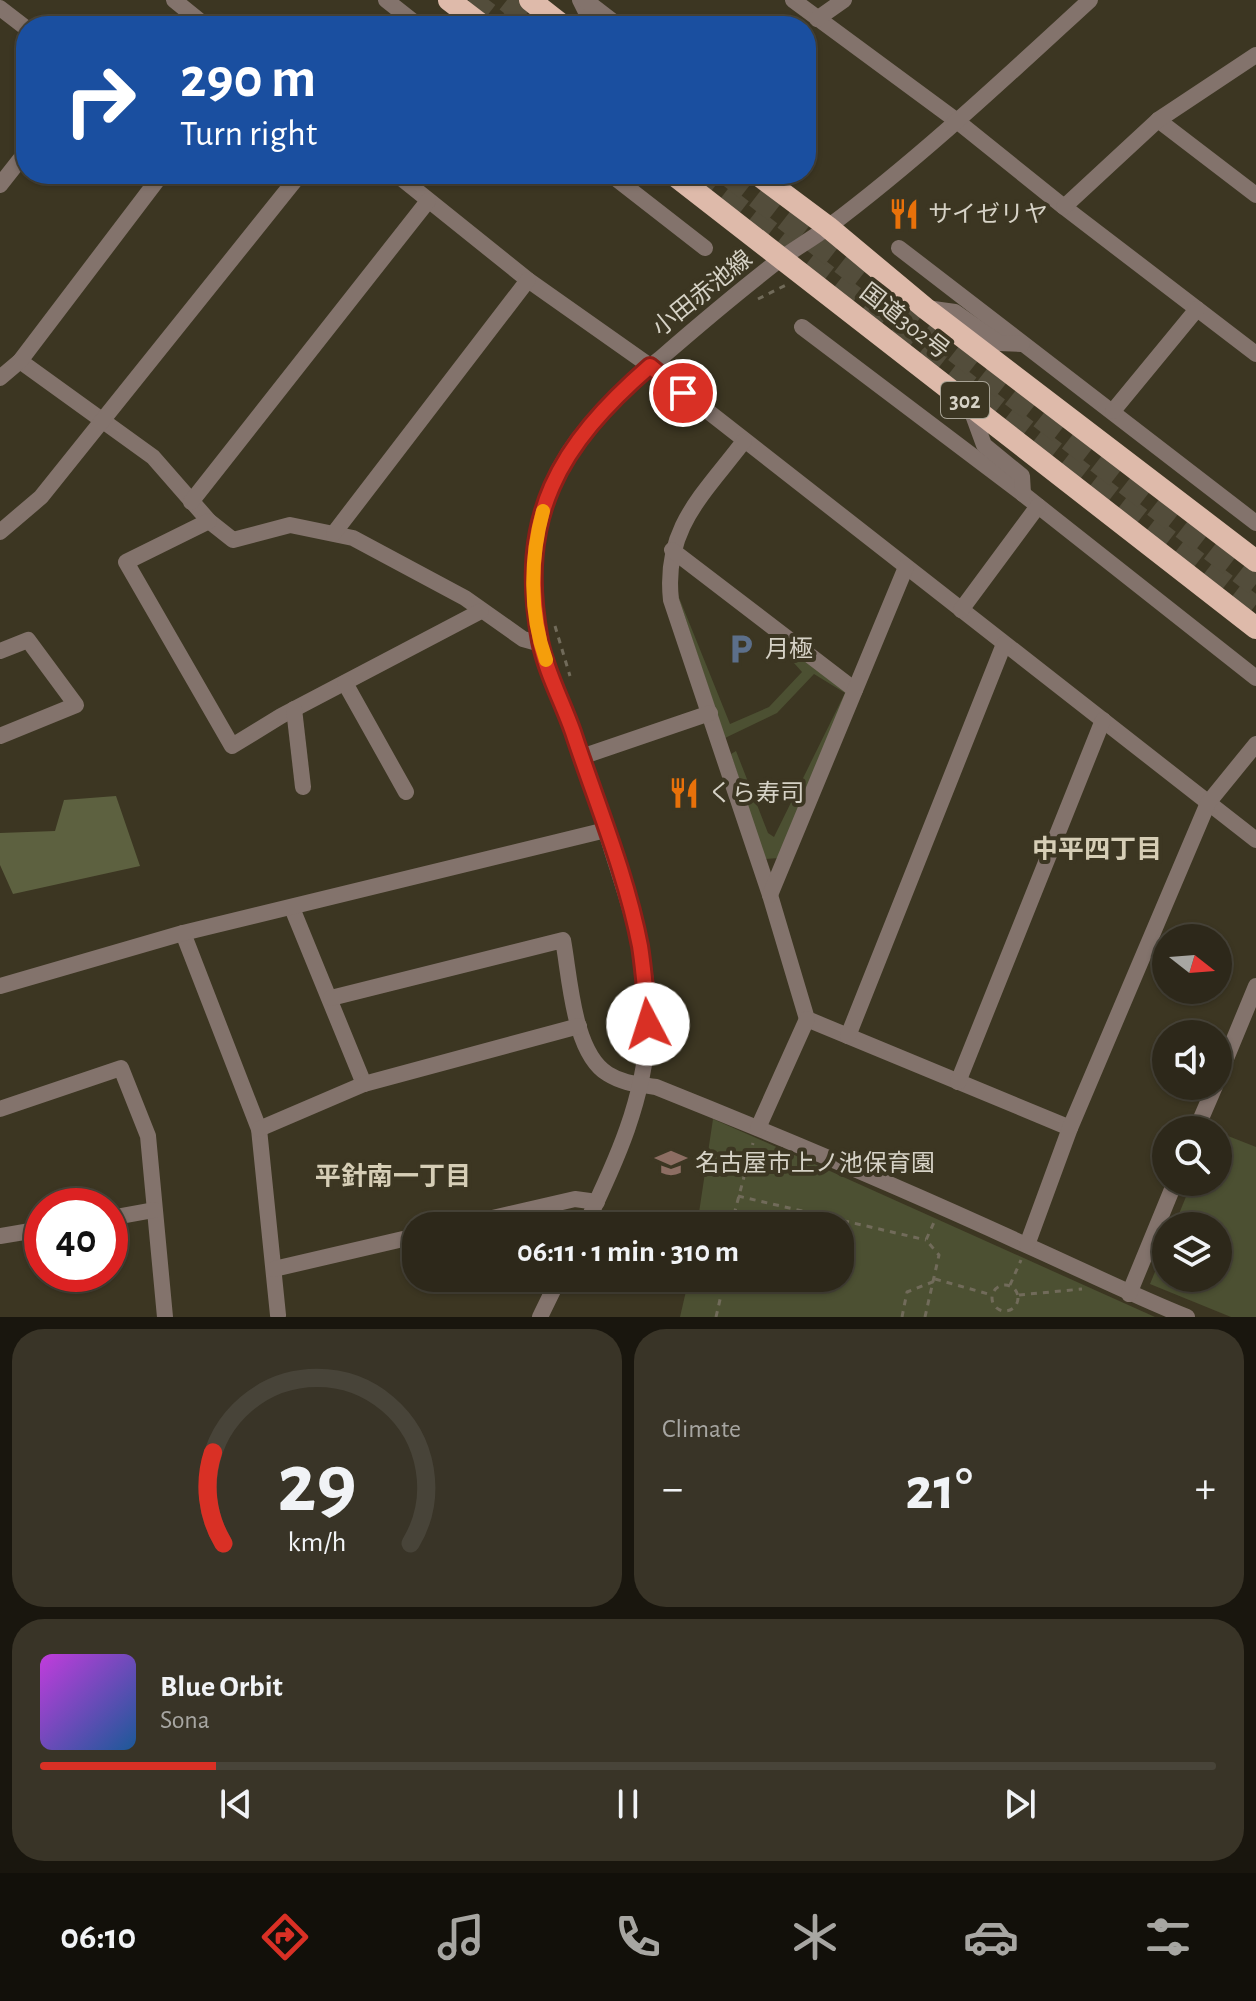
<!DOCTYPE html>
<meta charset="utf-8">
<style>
:root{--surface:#2d281a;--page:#393427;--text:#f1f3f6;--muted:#a7a6a2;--line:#484439;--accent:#d93025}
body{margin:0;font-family:"Alegreya Sans","Noto Sans JP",sans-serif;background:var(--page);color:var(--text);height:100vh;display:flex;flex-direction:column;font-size:30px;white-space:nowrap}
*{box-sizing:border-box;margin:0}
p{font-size:26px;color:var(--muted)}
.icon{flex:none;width:44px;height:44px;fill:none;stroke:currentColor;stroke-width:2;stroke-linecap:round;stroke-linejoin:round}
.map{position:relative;height:1317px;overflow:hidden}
.panel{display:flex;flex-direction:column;gap:12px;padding:12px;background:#19160e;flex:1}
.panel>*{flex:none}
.guide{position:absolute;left:16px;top:16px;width:800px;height:168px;border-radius:32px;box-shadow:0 2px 6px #0004,0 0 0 2px var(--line);background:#1a4fa0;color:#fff;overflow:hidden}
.needle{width:52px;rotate:107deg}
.controls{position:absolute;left:1152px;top:924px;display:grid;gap:16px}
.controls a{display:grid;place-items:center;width:80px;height:80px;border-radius:50%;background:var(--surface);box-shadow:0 2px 6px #0004,0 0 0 2px var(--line);font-size:40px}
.speed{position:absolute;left:24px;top:1188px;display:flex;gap:16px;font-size:40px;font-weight:700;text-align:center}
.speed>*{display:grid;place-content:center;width:104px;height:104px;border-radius:50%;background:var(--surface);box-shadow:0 2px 6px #0004,0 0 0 2px var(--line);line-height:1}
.speed .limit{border:12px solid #d22;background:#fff;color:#111}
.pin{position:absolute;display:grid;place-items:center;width:68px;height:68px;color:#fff;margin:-34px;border:4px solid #fff;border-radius:50%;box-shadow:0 2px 8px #0007}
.me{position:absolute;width:88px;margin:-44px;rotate:355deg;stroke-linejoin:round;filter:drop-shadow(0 0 6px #0008)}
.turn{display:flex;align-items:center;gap:28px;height:168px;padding:0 32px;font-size:36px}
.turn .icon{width:104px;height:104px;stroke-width:2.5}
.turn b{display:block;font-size:56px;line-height:68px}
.big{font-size:60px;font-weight:600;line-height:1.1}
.panel .widget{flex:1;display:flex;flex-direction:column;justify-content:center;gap:12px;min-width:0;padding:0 28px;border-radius:32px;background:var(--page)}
.panel .dial{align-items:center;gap:0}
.dial svg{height:208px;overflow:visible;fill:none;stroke:var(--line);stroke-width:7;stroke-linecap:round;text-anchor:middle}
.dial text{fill:var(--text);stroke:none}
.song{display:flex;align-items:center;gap:24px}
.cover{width:96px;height:96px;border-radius:12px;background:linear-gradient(135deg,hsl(290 70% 55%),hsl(210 70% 35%))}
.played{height:8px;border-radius:4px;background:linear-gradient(90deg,var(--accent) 15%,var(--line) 15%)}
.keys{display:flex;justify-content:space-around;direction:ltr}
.heat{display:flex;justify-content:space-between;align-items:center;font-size:44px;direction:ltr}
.panel .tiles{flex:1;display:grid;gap:12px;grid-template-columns:1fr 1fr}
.widget:last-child{grid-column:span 2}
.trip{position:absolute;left:402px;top:1212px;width:452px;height:80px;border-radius:32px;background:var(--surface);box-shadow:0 2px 6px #0004,0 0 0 2px var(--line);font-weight:600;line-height:80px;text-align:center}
.tabs{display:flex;height:128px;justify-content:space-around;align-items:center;background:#12100a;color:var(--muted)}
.tabs .icon{width:56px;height:56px}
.tabs .on{color:var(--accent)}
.tabs b{font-size:36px;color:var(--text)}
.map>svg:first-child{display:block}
.green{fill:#4c5032}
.forest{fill:#5d6140}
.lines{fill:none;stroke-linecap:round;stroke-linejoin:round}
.motorway-tunnel{stroke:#534d3b;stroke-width:24;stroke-dasharray:24 12;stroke-linecap:butt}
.path{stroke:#716b5a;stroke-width:3;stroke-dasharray:6 6;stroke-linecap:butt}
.minor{stroke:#83736c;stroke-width:16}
.tertiary{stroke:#83736c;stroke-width:16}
.trunk{stroke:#debaaa;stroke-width:22}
.route-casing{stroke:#8d1f18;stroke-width:20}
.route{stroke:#d93025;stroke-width:14}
.slow{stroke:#f59e0b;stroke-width:14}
.labels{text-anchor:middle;stroke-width:8;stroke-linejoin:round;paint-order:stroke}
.shield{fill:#3c3622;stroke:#a8a395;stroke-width:2}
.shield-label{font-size:22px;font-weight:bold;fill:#d6d2c6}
.poi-label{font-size:24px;fill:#d6d2c6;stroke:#3c3622;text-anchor:start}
.street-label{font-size:24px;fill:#d6d2c6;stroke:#3c3622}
.neighbourhood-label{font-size:26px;font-weight:bold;fill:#d6ceb6;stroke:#3c3622}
</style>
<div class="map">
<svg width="1256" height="1317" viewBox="0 0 1256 1317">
<rect width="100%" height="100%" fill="#3c3622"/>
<!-- green -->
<g class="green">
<polygon points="676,590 730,724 769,707 802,672 761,626 845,690 846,696 779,858 765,859 731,754 736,751 768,833 774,837 845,693 814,674 777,713 725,738"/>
<polygon points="713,1119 754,1137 1155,1317 680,1317 689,1278 840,1278 840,1226 697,1226"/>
<polygon points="1218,1132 1256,1147 1256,1317 1231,1317 1150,1284 1166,1245 1166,1278 1218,1278 1218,1226 1174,1226 1192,1182 1218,1182"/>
</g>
<!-- forest -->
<polygon class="forest" points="116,796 140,866 13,894 0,865 0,833 55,831 64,800"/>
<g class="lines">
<!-- motorway-tunnel -->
<g class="motorway-tunnel">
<polyline points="469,0 503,26"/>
<polyline points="507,0 540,26"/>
<polyline points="694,174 1256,609"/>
<polyline points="728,174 1256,584"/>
</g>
<!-- path -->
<g class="path">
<polyline points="724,281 742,263"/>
<polyline points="758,299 786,285"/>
<polyline points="555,626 570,676"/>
<polyline points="738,1196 926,1240"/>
<polyline points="731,1226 753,1143"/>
<polyline points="935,1279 992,1295"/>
<circle cx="1005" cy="1298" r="13"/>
<polyline points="1010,1285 1021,1260"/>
<polyline points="1019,1295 1082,1289"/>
<polyline points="716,1317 725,1278"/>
<polyline points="902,1317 907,1292 935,1281"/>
<polyline points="925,1317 939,1255 926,1240 935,1220"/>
</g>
<!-- minor -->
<g class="minor">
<polyline points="174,0 206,26"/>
<polyline points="386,0 419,26"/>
<polyline points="580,0 593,26"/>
<polyline points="585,0 619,26"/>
<polyline points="793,0 957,121 1064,207 1256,354"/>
<polyline points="0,8 26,28"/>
<polyline points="817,19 844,0"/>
<polyline points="1158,120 1256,195"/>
<polyline points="396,174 528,280 650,366 1256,840"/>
<polyline points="610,174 705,248"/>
<polyline points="637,174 674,174"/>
<polyline points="0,185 26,152"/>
<polyline points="1064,207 1158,120 1256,55"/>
<polyline points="899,248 1256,523"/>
<polyline points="926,308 955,312 999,343 1022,344"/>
<polyline points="802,327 1023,494 1256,678"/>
<polyline points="20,361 153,457 209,521 233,540 290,525 353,538 465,598 523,639 541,644"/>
<polyline points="0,378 20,361 162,174"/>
<polyline points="969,404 984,445 1022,476 1023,494"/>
<polyline points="1113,411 1197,309"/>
<path d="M 744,441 C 704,494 663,528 671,600 L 770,895 L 807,1019 L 1070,1128"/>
<polyline points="191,502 428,201"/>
<polyline points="209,521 126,562 232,746 281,716 481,611"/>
<polyline points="0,532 41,497 300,174"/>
<polyline points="334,533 528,280"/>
<polyline points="672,550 855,690"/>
<polyline points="961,610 1038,506"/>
<polyline points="0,651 28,640 76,705 0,736"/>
<polyline points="345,683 406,792"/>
<polyline points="294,709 303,787"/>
<polyline points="581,757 710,713"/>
<polyline points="770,895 906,567"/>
<polyline points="292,908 364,1084"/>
<polyline points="183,933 259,1129 278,1315"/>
<polyline points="0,986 183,933 606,830"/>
<path d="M 331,998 L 563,940 C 570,977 573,1053 608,1074 C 624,1084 639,1084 656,1087 C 781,1137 904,1189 1026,1245 C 1080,1269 1132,1295 1187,1317"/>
<polyline points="848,1036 1004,644"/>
<polyline points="1218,1078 1256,986"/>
<polyline points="958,1082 1103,720"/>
<polyline points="0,1109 121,1068 148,1136 165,1317"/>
<polyline points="758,1128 807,1019"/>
<polyline points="259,1129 364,1084 579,1026"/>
<polyline points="1196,1130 1215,1086"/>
<polyline points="110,1218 154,1210"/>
<polyline points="458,1226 575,1199 597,1202"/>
<polyline points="0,1236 42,1229"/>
<polyline points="1027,1245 1070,1128 1208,803 1256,744"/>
<polyline points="274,1269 416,1236"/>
<polyline points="1129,1294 1175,1182"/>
</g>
<!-- tertiary -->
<g class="tertiary">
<path d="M 585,1226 C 616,1162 645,1099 648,1027 C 651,969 631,911 614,857 C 600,812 585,766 569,721 C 560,696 547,670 540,643 C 527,586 532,520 560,467 C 584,422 623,390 662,357 C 700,324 738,292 778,261 C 794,249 812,239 828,227 C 920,158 1005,78 1090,0"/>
<polyline points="540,1317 559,1278"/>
</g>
<!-- trunk -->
<g class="trunk">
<polyline points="449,0 483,26"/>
<polyline points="530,0 563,26"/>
<polyline points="673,174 1256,628"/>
<polyline points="757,174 828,227 925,308 1256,561"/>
</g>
</g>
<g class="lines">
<defs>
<path id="route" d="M 648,1024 C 646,998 644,972 640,946 C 626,873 596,802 573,732 C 563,703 546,672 540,641 C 517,516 558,446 650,366 L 683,393"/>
</defs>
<!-- route casing -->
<use href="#route" class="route-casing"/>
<!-- route -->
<use href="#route" class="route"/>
<!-- slow -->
<path class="slow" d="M 543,511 C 530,558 529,613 546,660"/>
</g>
<!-- icons -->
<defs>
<symbol id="restaurant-bare" viewBox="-9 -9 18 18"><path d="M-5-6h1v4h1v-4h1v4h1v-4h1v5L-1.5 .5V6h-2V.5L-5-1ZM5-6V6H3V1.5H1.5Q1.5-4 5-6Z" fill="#e8710a" stroke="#3c3622" stroke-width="2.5" paint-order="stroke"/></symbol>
<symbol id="parking-bare" viewBox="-9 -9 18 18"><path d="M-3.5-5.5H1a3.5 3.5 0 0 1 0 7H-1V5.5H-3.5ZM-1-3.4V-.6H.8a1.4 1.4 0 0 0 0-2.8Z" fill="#5c6f8a" stroke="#3c3622" stroke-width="2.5" paint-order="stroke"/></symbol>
<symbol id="school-bare" viewBox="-9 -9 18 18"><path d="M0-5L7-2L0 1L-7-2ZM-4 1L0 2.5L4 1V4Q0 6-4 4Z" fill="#8d6e63" stroke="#3c3622" stroke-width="2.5" paint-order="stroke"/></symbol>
</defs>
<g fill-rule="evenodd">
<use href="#restaurant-bare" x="882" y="192" width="44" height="44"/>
<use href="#parking-bare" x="719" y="627" width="44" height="44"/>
<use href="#restaurant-bare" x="662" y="771" width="44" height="44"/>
<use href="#school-bare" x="649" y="1141" width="44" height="44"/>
</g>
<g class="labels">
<!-- shield labels -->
<rect class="shield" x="941" y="382" width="48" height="36" rx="6"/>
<g class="shield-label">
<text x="965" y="408">302</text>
</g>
<!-- poi labels -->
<g class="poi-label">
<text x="928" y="222">サイゼリヤ</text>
<text x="765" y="657">月極</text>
<text x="708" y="801">くら寿司</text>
<text x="695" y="1171">名古屋市上ノ池保育園</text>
</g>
<!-- street labels -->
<g class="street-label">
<text transform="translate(702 293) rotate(-39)" y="8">小田赤池線</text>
<text transform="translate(905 321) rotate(38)" y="8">国道302号</text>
</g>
<!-- neighbourhood labels -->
<g class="neighbourhood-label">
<text x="1097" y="858">中平四丁目</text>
<text x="393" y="1185">平針南一丁目</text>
</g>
</g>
</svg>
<div class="controls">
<a><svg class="needle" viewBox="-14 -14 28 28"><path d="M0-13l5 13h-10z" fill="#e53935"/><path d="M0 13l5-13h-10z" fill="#a7a6a2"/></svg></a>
<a><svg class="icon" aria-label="sound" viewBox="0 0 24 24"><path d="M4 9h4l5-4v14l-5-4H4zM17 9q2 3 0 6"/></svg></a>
<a><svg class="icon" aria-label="search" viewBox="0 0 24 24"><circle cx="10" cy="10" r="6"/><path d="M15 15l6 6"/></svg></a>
<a><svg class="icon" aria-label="layers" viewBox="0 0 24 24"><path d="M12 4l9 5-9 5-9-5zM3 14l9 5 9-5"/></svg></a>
</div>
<div class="speed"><div class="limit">40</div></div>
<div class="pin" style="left:683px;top:393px;background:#d93025"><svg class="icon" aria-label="arrive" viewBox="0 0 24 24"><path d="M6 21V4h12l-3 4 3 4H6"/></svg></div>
<svg class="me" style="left:648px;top:1024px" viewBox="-20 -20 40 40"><circle r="19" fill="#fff"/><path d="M0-13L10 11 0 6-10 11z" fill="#d93025"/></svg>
<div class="trip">06:11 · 1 min · 310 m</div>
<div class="guide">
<div class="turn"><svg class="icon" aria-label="right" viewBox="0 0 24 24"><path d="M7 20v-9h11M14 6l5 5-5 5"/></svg><div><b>290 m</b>Turn right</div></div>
</div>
</div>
<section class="panel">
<div class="tiles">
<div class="widget dial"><svg viewBox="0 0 100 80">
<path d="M14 69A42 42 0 1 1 86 69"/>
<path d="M14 69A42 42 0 0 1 10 34" stroke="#d93025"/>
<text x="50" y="56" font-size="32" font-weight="700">29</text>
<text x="50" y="72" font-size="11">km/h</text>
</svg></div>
<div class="widget"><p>Climate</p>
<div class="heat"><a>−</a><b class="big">21°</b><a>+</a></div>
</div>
<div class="widget">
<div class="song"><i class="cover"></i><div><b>Blue Orbit</b><p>Sona</p></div></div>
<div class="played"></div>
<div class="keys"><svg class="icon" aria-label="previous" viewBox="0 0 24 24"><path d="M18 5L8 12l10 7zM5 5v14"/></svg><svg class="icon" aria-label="pause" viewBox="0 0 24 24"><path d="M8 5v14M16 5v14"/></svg><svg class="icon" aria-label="next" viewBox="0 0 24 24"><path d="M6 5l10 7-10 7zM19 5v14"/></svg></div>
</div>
</div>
</section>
<nav class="tabs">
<b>06:10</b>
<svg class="icon on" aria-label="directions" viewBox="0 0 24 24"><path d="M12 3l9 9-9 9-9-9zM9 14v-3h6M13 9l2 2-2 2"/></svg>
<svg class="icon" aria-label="music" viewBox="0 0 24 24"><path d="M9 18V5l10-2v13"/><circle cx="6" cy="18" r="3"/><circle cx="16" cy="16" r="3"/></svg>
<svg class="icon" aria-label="phone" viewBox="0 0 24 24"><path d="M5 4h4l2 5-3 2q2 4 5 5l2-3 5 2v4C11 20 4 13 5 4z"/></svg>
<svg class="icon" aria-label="climate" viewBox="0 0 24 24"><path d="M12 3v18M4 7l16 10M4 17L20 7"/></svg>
<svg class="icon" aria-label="car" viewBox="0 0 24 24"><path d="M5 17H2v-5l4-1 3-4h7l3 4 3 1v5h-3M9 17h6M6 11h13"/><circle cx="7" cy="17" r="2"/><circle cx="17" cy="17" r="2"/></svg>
<svg class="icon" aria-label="filters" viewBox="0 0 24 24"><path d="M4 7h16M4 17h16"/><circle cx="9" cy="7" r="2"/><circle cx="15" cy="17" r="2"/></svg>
</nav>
